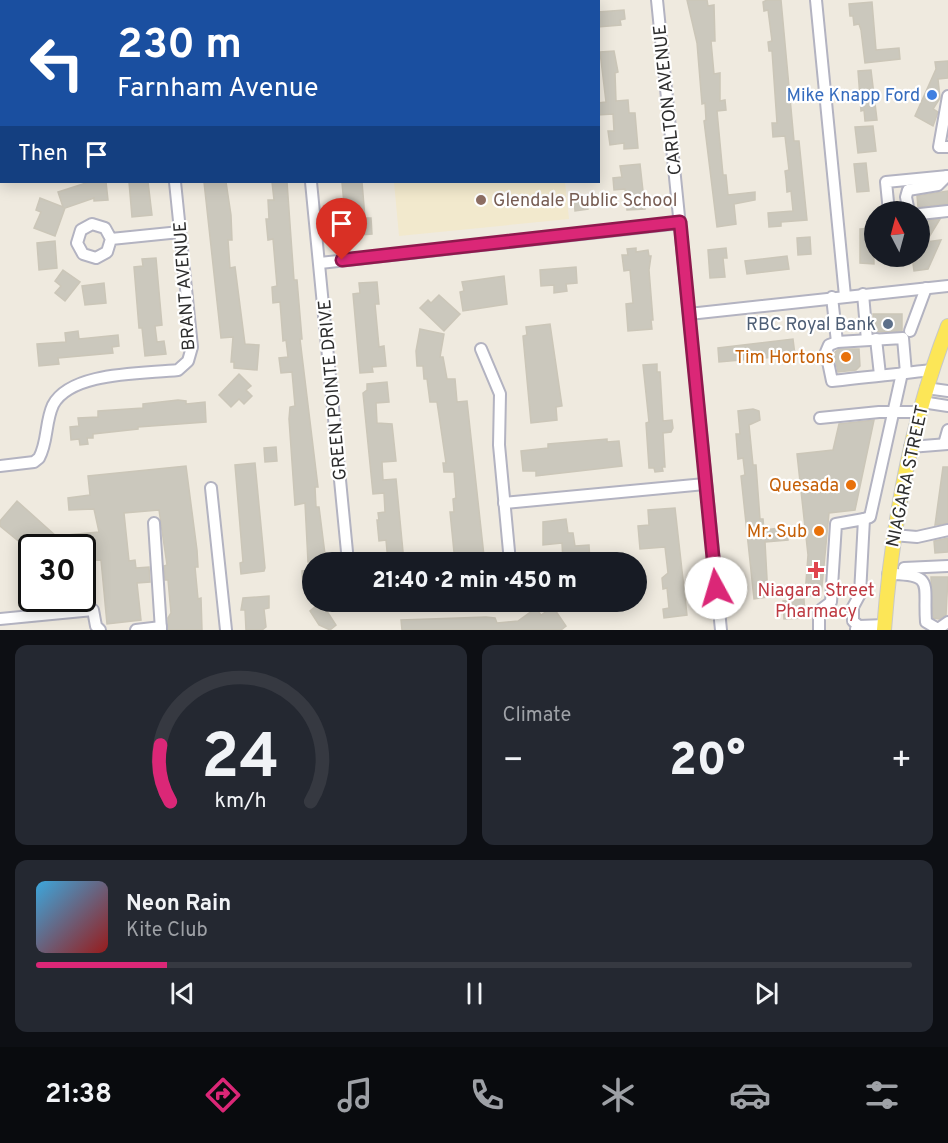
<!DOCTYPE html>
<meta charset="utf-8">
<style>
:root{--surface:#171b24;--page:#242831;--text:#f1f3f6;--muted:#9ea1a6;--line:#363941;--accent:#db2777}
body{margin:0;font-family:Overpass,sans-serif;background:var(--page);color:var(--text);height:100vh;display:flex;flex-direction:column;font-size:22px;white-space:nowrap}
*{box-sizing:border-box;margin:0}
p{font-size:20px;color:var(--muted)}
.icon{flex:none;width:33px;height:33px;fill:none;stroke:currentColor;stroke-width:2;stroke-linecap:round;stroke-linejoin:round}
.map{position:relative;height:630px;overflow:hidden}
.drawer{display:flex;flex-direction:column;gap:15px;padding:15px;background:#0d0f14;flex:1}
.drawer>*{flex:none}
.banner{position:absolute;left:0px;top:0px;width:600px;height:183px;box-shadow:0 3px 15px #0003;background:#1a4fa0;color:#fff;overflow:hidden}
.needle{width:39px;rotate:354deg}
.buttons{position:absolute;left:864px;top:201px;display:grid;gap:12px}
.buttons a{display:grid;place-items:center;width:66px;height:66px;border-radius:50%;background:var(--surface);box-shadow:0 3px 15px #0003;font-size:30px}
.speed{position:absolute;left:18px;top:534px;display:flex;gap:12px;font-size:30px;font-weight:700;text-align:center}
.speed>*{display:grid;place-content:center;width:78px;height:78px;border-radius:50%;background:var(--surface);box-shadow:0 3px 15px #0003;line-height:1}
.speed .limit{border:3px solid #111;border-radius:9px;background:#fff;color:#111}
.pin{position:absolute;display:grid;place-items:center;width:51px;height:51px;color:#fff;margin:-62px -26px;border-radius:50% 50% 50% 0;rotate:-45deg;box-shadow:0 0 6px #0007}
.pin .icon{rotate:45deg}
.me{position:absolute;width:66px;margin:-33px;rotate:354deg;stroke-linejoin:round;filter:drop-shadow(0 0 4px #0008)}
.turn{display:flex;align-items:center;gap:21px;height:126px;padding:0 18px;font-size:27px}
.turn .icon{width:78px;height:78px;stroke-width:2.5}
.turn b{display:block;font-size:42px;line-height:51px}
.then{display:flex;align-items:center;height:57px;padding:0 18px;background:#0003;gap:12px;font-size:22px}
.big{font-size:45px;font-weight:800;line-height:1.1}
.drawer .card{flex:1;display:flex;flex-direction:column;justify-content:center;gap:9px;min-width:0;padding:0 21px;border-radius:12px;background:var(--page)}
.drawer .dial{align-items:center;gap:0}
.dial svg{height:156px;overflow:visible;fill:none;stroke:var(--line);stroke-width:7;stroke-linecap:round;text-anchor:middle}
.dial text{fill:var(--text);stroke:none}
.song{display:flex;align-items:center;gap:18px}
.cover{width:72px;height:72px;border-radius:9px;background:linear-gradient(135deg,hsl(200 70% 55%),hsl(0 70% 35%))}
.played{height:6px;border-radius:3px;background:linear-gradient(90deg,var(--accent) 15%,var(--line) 15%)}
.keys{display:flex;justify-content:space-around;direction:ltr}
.heat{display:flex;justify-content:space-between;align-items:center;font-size:33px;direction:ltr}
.drawer .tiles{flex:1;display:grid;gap:15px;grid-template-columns:1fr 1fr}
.card:last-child{grid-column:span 2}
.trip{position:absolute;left:302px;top:552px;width:345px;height:60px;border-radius:30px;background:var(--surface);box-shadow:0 3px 15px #0003;font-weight:800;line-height:60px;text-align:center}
.tabs{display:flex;height:96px;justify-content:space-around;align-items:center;background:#090b0e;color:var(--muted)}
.tabs .icon{width:42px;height:42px}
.tabs .current{color:var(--accent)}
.tabs b{font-size:27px;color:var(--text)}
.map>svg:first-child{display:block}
.education{fill:#f2e9cd}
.building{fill:#cbc8bd;stroke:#cbc6b8;stroke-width:1.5}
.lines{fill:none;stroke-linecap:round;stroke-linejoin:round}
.minor-casing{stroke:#b3b3c1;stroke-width:14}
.major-casing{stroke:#c8c8c8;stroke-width:16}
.minor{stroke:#fff;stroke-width:10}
.major{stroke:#fce657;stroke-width:14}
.route-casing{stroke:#8e194d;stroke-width:15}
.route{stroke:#db2777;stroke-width:10}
.shop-dot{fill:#3f7fe0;stroke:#fff;stroke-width:2}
.education-dot{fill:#8d6e63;stroke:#fff;stroke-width:2}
.service-dot{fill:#5c6f8a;stroke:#fff;stroke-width:2}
.food-dot{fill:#e8710a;stroke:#fff;stroke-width:2}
.health-dot{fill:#e0444e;stroke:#fff;stroke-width:2}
.labels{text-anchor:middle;stroke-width:4.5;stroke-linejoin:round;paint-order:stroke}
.shop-label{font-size:18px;fill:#366cbe;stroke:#fff;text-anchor:end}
.street-label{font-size:18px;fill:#2d2d2d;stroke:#fff}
.education-label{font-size:18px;fill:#785e54;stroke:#fff;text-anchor:start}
.service-label{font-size:18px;fill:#4e5e75;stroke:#fff;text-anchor:end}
.food-label{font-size:18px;fill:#c56008;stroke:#fff;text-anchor:end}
.health-label{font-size:18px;fill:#be3a42;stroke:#fff}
</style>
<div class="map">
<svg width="948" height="630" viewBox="0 0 948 630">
<rect width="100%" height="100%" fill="#efeadf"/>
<!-- education -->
<g class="education">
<polygon points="375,0 545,0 546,1 375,2"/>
<polygon points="394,182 565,182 569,219 399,236"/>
</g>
<!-- building -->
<g class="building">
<polygon points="687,0 707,0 708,6 714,5 715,41 711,41 714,74 720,73 720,101 725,100 726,110 717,111 723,175 726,175 728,195 755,192 755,200 734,204 736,224 717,227 704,121 706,120 705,103 702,104 697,43"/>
<polygon points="767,0 781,0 794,141 799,141 807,220 781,222 781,226 769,227 768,213 793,211 791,191 787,192 786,179 785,171 789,170 785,136 773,137 772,123 777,123 772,51 769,51 768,42 772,41 768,10 764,11 763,2"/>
<polygon points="872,2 876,50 899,48 900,59 865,63 861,30 859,24 854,25 853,16 850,16 849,4"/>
<polygon points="624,10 625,19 620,20 621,25 598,27 598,12"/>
<polygon points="614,51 618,72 615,73 616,101 628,100 629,113 635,113 638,148 624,149 624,143 610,145 608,131 614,131 613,114 598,115 598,103 606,102 600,52"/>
<polygon points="948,61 948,78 938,79 940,98 933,109 938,112 933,126 915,116 936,69 935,62"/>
<polygon points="871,70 877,120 865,121 864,110 861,111 858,71"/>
<polygon points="873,126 876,151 858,153 855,127"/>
<polygon points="866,163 869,191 857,192 854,164"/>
<polygon points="640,164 645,209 627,210 625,189 614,190 613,178 622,177 620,166"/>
<polygon points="89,182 106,182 108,200 94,201 94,198 65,208 55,236 34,228 41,212 36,210 40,198 63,207 58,192"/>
<polygon points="129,182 148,182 152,215 132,217"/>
<polygon points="204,182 226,182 231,215 232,240 228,240 230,268 235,267 245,344 259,345 257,370 234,368 234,362 231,362 233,337 221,338"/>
<polygon points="272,182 287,182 294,280 297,280 302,339 300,339 318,487 315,487 316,507 319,507 326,562 308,562 305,503 295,505 289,419 290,407 295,406 292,372 281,373 279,358 288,357 286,340 283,341 280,302 273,303 272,287 277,286 273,239 268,240 266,219 269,219 268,200 274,200"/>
<polygon points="362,182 365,218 371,218 372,234 347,236 342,183"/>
<polygon points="948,191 948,204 918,207 917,196"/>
<polygon points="587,196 588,209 575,211 574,198"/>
<polygon points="940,219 926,242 941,240 928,269 914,271 912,256 920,256 920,221"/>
<polygon points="873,228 874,264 860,263 860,229"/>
<polygon points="810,237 811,254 798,255 797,238"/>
<polygon points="55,241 57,268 39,270 37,243"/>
<polygon points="636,248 636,252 648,250 649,256 651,256 649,270 653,320 651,320 652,329 628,331 626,304 633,303 630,270 624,271 622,255 628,255 627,249"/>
<polygon points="726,248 727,258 723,258 725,277 710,278 708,250"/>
<polygon points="787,256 789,269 747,274 745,261"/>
<polygon points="156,258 162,325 155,326 157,342 164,341 166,354 145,356 142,328 139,328 134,267 143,266 142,259"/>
<polygon points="576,267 577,283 566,284 567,291 554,293 554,285 541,286 540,270"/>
<polygon points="63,270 80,282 65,301 55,293 61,286 55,281"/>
<polygon points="504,276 507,304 463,311 460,292 464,291 462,282"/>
<polygon points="377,282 379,304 375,304 379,347 384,346 386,366 372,367 373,372 360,373 353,294 360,293 359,283"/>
<polygon points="104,283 106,303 85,305 82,286"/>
<polygon points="439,295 460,314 444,331 420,308 428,300 431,303"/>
<polygon points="873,314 902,314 902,331 874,332"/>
<polygon points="550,324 562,406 556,407 557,420 531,423 523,336 527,335 526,327"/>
<polygon points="420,329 444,334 440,357 443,357 447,379 455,379 457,402 467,401 484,556 477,556 478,562 455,562 450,512 454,512 453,499 456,498 454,472 444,472 443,463 446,463 437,402 430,402 427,379 424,379 423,366 417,366 416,351"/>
<polygon points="78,331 79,339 118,335 119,346 112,347 113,353 58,358 59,364 39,366 37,344 66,342 65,333"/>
<polygon points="793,339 796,363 786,363 786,356 719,362 718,348"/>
<polygon points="839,349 859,349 860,366 856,370 838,372 834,353"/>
<polygon points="657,364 657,372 660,372 663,421 672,420 673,428 671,432 663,433 665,467 662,467 663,471 655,472 654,468 649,468 646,423 649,422 643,365"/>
<polygon points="239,374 251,386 246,390 252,396 244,404 239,399 231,407 219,395"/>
<polygon points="387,382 389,402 376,403 377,423 392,424 396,461 382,462 383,480 396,479 404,562 388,562 386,540 379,541 377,520 379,520 378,513 385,512 384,493 373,494 363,393 367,390 367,384"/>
<polygon points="178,400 186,401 186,404 205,402 206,422 138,427 138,429 93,434 93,438 87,438 88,444 80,445 79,439 71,440 70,427 79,426 78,418 98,417 98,411 143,408 143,404"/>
<polygon points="753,409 759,411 760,420 749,425 753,465 756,465 760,519 763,519 764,530 787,527 788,540 765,542 768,597 754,599 741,476 745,475 743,458 738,459 736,434 740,434 738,411"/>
<polygon points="874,420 855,510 829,513 821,597 805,595 808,555 797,454 833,450 839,424"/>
<polygon points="607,439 607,442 619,441 622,466 536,476 536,471 523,471 521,451 548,448 548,444"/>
<polygon points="276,447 277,461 265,462 264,448"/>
<polygon points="255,463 265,568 264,571 241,574 240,563 243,562 235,465"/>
<polygon points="186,466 197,550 198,567 195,567 198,599 201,598 202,630 168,630 168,618 171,613 168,580 165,580 164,566 167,565 159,510 124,513 129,561 135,560 136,568 149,567 150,582 137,583 141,620 107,624 101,560 82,561 82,548 27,548 0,526 0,521 17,501 56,536 99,532 94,509 69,510 68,498 90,495 88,476"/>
<polygon points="943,467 948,467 948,523 935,525"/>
<polygon points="675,508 687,615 664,618 663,609 669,608 667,588 663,589 662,578 668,573 665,547 640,549 638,526 649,525 648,510"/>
<polygon points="566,519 568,533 573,533 575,546 589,545 590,562 563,562 562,543 543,545 543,522"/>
<polygon points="948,538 948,552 935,553 934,541"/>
<polygon points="312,570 312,584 303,585 302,571"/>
<polygon points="931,577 948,577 946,615 939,619 933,618"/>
<polygon points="269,596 269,608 264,609 266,627 262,630 246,630 245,610 241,610 243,598"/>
<polygon points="804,599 805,618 784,619 783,601"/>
<polygon points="321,602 336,625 330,630 319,625 310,611"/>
<polygon points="553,607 566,626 561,630 402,630 401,620 486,617 495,618 497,623 518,621 536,608 541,615"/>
</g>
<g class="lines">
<defs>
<g id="minor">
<polyline points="293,0 293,2"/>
<polyline points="657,0 721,630"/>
<polyline points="816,0 845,296"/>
<polyline points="948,96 939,147 948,147"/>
<polyline points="0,97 2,97"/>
<polyline points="311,182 348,562"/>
<polyline points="889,212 886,182 948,176"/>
<polyline points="909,212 906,197 908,190 938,185 947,176"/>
<polyline points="920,214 948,211"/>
<polyline points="111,239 105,228 92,224 81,230 77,243 83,254 96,258 107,252 111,239 180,232"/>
<polyline points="320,263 680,223"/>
<polyline points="863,294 867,340"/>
<polyline points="832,297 837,342"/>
<polyline points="689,314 948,286"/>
<polyline points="910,331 926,288"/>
<polyline points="876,339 880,375"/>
<polyline points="481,349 500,394 499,445 510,562"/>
<path d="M 906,373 L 903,338 L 837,342 L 829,345 L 826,352 L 832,381 C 865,377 898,374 932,370"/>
<polyline points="926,388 948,391"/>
<polyline points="922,402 948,406"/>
<polyline points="820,418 879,412 919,412"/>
<polyline points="944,444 948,430"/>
<polyline points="910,447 948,444"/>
<path d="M 0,466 L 34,462 L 39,458 C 48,442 45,422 53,405 C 71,371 144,374 178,370 L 188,361 L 192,347 L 175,182"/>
<polyline points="211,488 226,630"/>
<polyline points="504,503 705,484"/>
<polyline points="864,519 870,517 902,373"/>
<polyline points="154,523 161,630"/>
<polyline points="893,535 917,537 948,530"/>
<polyline points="904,568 948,566"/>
<path d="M 888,574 C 936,574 923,584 926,622 L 938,629 L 948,622"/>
<polyline points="0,619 93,610 96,626 100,630"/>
<polyline points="856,629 859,626 885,625"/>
<polyline points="136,630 161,627"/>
<polyline points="819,630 819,611 831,602 836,524 864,519 860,594 853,607 853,621 859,626"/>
</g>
<path id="major" d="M 884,630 C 892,525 910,424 948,326"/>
</defs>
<!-- minor casing -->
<use href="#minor" class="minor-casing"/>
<!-- major casing -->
<use href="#major" class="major-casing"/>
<!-- minor -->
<use href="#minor" class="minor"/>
<!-- major -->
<use href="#major" class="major"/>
</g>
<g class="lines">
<defs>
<polyline id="route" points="342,260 680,222 716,588"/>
</defs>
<!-- route casing -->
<use href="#route" class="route-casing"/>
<!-- route -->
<use href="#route" class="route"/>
</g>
<!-- markers -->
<circle class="shop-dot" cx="932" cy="95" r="6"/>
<circle class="education-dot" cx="481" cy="200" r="6"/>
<circle class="service-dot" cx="888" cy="324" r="6"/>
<g class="food-dot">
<circle cx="846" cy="357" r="6"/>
<circle cx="851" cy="485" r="6"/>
<circle cx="819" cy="531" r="6"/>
</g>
<path class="health-dot" d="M813 561h6v6h6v6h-6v6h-6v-6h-6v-6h6z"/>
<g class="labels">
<!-- shop labels -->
<g class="shop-label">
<text x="920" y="101">Mike Knapp Ford</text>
</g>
<!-- street labels -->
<g class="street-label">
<text transform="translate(667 100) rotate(-96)" y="6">CARLTON AVENUE</text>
<text transform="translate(184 286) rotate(-94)" y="6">BRANT AVENUE</text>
<text transform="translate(332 390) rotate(-95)" y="6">GREEN POINTE DRIVE</text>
<text transform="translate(907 476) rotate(-78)" y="6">NIAGARA STREET</text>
</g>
<!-- education labels -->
<g class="education-label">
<text x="493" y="206">Glendale Public School</text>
</g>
<!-- service labels -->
<g class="service-label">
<text x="876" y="330">RBC Royal Bank</text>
</g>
<!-- food labels -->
<g class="food-label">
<text x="834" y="363">Tim Hortons</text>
<text x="839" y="491">Quesada</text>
<text x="807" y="537">Mr. Sub</text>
</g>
<!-- health labels -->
<g class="health-label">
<text x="816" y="596">Niagara Street<tspan x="816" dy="21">Pharmacy</tspan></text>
</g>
</g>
</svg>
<div class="buttons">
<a><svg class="needle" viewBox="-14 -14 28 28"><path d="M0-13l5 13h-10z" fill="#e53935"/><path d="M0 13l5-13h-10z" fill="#9ea1a6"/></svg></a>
</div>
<div class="speed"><div class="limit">30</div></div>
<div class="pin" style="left:342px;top:260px;background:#d93025"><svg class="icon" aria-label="arrive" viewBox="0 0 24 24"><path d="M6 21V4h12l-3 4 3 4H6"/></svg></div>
<svg class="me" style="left:716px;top:588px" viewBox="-20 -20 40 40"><circle r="19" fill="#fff"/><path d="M0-13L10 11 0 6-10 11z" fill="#db2777"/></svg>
<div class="trip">21:40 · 2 min · 450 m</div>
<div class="banner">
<div class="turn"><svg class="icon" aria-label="left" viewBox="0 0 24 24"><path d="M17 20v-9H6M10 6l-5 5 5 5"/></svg><div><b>230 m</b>Farnham Avenue</div></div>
<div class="then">Then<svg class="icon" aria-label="arrive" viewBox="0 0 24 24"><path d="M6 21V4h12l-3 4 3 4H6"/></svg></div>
</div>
</div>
<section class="drawer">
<div class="tiles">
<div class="card dial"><svg viewBox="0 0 100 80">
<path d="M14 69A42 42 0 1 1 86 69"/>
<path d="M14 69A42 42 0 0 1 9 40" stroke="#db2777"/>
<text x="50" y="56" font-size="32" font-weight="700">24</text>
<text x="50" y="72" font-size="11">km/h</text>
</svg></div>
<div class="card"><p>Climate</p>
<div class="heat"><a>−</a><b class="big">20°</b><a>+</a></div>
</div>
<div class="card">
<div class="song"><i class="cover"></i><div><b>Neon Rain</b><p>Kite Club</p></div></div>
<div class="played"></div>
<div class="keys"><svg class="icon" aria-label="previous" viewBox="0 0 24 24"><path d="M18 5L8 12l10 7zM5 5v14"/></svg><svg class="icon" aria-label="pause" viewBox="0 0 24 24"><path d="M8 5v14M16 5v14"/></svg><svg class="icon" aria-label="next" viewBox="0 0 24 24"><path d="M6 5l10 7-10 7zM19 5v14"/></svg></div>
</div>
</div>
</section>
<nav class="tabs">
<b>21:38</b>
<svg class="icon current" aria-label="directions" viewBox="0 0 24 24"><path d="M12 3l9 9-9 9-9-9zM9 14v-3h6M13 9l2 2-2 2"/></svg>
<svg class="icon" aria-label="music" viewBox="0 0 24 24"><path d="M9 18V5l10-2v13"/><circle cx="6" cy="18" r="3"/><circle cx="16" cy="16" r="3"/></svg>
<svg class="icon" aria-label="phone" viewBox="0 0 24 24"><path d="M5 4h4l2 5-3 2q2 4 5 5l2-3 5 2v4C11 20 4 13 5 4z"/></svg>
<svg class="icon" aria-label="climate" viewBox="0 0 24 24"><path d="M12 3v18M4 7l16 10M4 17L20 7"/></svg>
<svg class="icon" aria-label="car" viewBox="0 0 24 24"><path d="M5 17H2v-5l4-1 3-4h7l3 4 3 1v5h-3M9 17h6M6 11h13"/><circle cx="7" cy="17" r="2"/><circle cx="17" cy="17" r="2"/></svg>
<svg class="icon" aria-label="filters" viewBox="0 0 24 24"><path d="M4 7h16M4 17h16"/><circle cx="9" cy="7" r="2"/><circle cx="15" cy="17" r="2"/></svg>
</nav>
